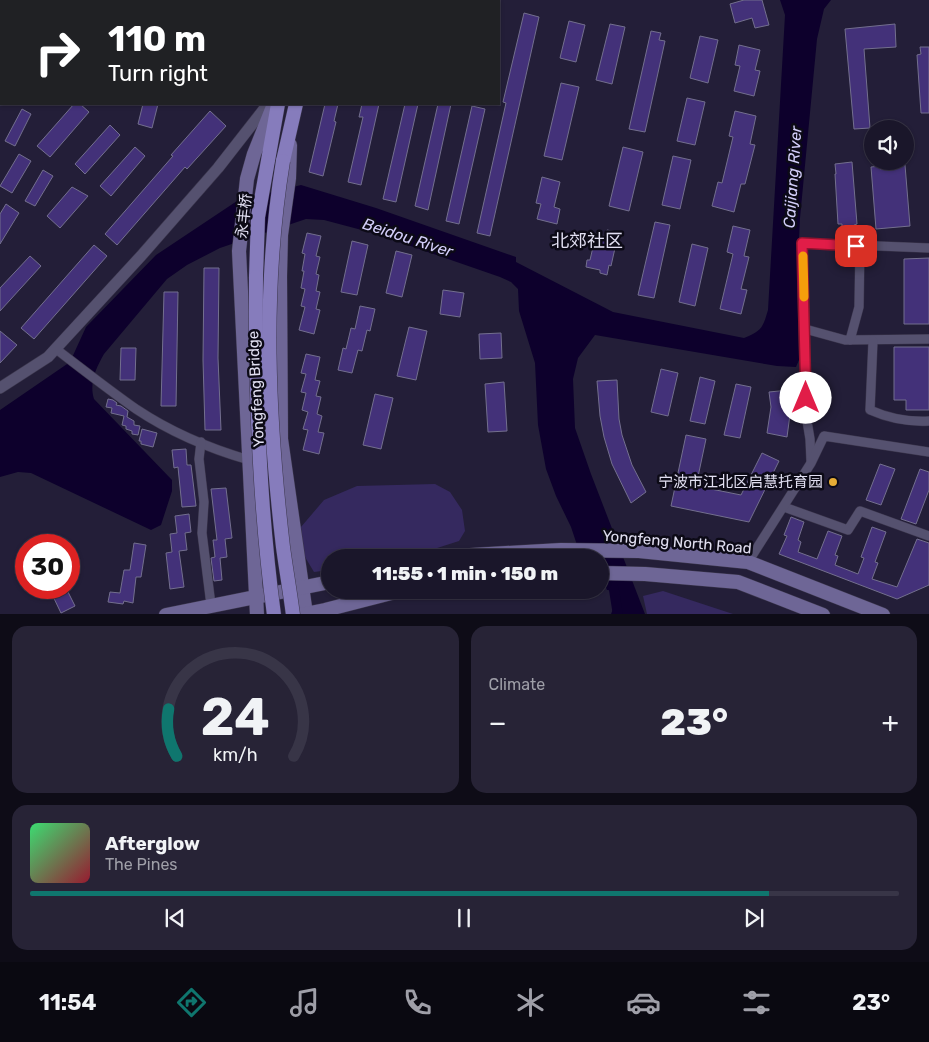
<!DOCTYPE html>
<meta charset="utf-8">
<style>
:root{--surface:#1a162a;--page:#272336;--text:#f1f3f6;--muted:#9f9fa8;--line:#383547;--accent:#0f766e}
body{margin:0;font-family:Rubik,"Noto Sans SC",sans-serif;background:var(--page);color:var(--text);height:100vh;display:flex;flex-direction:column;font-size:19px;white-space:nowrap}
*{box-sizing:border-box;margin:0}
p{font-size:16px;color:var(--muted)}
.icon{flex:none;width:28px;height:28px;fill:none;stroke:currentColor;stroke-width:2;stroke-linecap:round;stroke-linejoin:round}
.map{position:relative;height:614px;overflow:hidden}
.drawer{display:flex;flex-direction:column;gap:12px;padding:12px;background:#0e0c17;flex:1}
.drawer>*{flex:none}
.guide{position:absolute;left:0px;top:0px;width:500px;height:105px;box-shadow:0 1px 4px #0004,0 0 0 1px var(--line);background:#202124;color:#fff;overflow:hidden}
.tools{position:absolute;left:864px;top:120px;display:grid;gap:10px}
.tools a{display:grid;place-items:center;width:50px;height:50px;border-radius:50%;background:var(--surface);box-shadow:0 1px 4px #0004,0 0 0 1px var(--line);font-size:25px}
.speed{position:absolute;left:15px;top:534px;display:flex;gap:10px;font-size:25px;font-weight:700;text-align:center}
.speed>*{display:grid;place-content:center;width:65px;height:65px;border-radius:50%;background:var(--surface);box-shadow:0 1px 4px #0004,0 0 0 1px var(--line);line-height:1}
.speed .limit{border:8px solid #d22;background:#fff;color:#111}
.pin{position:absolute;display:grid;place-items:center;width:42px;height:42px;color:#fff;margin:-21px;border-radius:10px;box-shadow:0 2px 8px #0006}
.me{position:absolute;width:55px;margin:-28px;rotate:0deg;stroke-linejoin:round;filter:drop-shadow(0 0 4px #0008)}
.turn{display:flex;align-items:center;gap:18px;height:105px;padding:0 25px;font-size:22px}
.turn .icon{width:65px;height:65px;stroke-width:2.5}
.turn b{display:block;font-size:35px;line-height:42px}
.big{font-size:38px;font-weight:800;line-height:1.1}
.drawer .widget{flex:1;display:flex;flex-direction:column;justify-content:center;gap:8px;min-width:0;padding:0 18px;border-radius:15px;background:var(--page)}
.drawer .dial{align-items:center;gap:0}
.dial svg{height:130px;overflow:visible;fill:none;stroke:var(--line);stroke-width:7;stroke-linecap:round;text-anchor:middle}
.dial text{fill:var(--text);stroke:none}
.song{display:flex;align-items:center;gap:15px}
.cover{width:60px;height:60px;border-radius:8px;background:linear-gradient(135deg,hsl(140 70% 55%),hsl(350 70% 35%))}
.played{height:5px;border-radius:2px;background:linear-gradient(90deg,var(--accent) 85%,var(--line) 85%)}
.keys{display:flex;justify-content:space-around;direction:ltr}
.heat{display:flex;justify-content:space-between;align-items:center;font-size:28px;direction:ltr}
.drawer .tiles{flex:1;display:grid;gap:12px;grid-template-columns:1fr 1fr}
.widget:last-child{grid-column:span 2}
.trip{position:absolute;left:321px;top:549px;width:288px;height:50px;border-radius:25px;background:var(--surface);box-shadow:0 1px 4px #0004,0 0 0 1px var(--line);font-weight:800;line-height:50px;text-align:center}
.tab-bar{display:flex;height:80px;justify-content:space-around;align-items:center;background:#0a0911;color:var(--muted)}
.tab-bar .icon{width:35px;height:35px}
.tab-bar .on{color:var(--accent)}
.tab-bar b{font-size:22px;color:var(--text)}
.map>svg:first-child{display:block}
.green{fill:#35295f}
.water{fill:#0d002c}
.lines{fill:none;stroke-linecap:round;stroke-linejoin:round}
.canal{stroke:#0d002c;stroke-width:10}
.building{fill:#433179;stroke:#736f8e}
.minor-casing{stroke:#3c374d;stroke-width:10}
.tertiary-casing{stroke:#3c374d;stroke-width:12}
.secondary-casing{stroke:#3c374d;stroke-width:15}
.primary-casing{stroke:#3c374d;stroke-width:15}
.minor{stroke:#55516f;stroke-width:9}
.tertiary{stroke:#55516f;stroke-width:11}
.secondary{stroke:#6e6696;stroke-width:14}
.primary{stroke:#867cbc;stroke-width:14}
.primary-bridge-casing{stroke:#3c374d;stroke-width:15;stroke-linecap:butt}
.primary-bridge{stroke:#867cbc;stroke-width:14}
.route-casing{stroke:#92132f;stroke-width:12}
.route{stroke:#e11d48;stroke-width:9}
.slow{stroke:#f59e0b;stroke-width:9}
.poi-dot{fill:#e6ac36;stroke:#0c0a16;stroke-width:2}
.labels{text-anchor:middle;stroke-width:5;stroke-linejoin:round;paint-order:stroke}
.street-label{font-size:15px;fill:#e1dff1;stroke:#0c0a16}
.poi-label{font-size:15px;fill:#e1dff1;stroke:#0c0a16;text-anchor:end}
.water-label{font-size:16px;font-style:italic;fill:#d3cef9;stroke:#0c0a16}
.quarter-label{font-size:18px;fill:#e1dff1;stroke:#0c0a16}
</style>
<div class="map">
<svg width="929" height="615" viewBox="0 0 929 615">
<rect width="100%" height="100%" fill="#231e38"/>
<!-- green -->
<g class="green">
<polygon points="435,484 450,492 462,510 465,531 459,541 409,557 330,558 330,570 314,572 302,552 301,527 324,500 357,486"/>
<polygon points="663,591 733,614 647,614 643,596"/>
</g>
<!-- water -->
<path class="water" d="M 780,0 L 831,0 L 824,9 L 817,39 L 800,218 L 797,284 L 799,360 L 796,367 L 777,366 L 595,335 L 578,358 L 573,379 L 575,428 L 591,474 L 645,614 L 611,614 L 618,597 L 617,590 L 607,590 L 604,583 L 600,585 L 600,558 L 581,557 L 571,527 L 556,496 L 546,469 L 538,425 L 535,363 L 519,311 L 518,289 L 511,282 L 500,277 L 373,233 L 324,220 L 306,219 L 220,248 L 187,265 L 167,279 L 104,354 C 96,368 89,383 94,399 L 172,480 L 172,491 L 161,525 L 151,530 L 31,473 L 18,472 L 0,477 L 0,410 L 70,362 L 86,327 L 156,255 L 237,201 L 301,185 L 376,208 L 516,257 L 516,262 L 613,312 L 744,338 C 762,331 763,327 768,310 L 785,15 Z"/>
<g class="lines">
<!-- canal -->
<polyline class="canal" points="609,577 614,590 618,615"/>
</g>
<!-- building -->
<g class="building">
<polygon points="744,0 762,0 769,25 755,28 752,18 735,23 730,4"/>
<polygon points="524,13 539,17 490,236 477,233 506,103 503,102"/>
<polygon points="569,21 585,25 576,62 560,58"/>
<polygon points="610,24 625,27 612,84 596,80"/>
<polygon points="895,24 896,47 864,49 870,128 854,129 845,29"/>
<polygon points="651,31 661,33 659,40 665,41 645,132 629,129"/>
<polygon points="700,36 718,40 708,83 690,78"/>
<polygon points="739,45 760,50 755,70 760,71 754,96 734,91 740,66 735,65"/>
<polygon points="920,47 929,47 929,113 921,113 917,55 921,54"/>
<polygon points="561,83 579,87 562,160 544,156"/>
<polygon points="687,98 705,102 695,145 677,141"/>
<polygon points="74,104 80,104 89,112 50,157 37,146"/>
<polygon points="143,104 158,104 152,128 138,124"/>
<polygon points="325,104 338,104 334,121 336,122 323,176 309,172"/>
<polygon points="362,104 379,104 361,185 348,182 363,117 359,117"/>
<polygon points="405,104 418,104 396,202 383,199"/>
<polygon points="438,104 451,104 428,210 415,206"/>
<polygon points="472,106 485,109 459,224 446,221"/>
<polygon points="22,109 31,114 15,146 5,141"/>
<polygon points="210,111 226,126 187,169 185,167 117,245 105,234 173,156 171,155"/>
<polygon points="735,111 756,116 750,144 755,145 745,184 741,184 734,212 712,206 718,182 722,183 733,137 729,136"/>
<polygon points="110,125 120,135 85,174 75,164"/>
<polygon points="135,147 145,156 111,196 100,186"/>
<polygon points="623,147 643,152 629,211 609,206"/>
<polygon points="19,154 31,161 12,193 0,186"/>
<polygon points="673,156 691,160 680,209 662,205"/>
<polygon points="852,162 857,224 854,225 854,227 842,227 842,224 838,224 835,174 836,174 835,164"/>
<polygon points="895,165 905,165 910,226 876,229 871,167 880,166 880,169 895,167"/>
<polygon points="43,170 53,176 35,206 25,201"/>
<polygon points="542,177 560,182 554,207 560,209 557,224 537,219 541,204 536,203"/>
<polygon points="72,187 88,196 60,228 47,216"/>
<polygon points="6,204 19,213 0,244 0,214"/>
<polygon points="655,222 670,225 654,298 638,295"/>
<polygon points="733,226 750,230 744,256 749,257 741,289 747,290 741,314 720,309 733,254 727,252"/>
<polygon points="607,230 617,232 615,239 617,239 611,266 609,265 607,275 600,273 600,270 586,267 587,260 590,260 596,234 606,236"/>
<polygon points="307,233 321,236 316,256 320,257 316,274 319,275 316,291 320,292 316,309 320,310 314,334 299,330 305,307 301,306 305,289 301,288 304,271 302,271 305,254 302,253"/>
<polygon points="352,241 368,245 357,295 341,292"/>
<polygon points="692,244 708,248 695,306 679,302"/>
<polygon points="94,245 107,256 34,339 21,328"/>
<polygon points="396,251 412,255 402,297 386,293"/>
<polygon points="30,256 41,266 0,311 0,288"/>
<polygon points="929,258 929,324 904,324 904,259"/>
<polygon points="204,268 219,268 218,358 221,430 205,430 203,360"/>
<polygon points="443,290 464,293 460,317 440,314"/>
<polygon points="164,292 178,292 176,406 161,406"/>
<polygon points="360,306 375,309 370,331 367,330 362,351 358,350 352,373 338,370 343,348 346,349 351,328 355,329"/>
<polygon points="409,327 427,331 416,380 397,376"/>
<polygon points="0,331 17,345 0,363"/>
<polygon points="501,333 502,358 480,359 479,334"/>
<polygon points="894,347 929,347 929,410 906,410 906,400 894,400"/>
<polygon points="121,348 136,348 135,380 120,380"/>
<polygon points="306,354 320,357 315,380 320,381 316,396 321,397 317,414 322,416 318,432 324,433 319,454 303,450 308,430 303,429 308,412 302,410 306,393 301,392 306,374 301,373"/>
<polygon points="661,369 678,373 668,416 651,412"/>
<polygon points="700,377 715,381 705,424 690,421"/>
<polygon points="617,380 619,419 622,435 632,465 646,492 631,503 612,464 604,437 600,416 597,381"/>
<polygon points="504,382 507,431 488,432 485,384"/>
<polygon points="736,384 751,387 740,438 724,435"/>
<polygon points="789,390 791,407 787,437 767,433 771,407 769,392"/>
<polygon points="375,394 393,398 381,449 363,445"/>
<polygon points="108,399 113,400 117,403 116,405 121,406 128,411 127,417 134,421 134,425 140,426 138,435 132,434 132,431 126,429 126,426 122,425 124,416 111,413 112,408 106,407"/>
<polygon points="142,429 157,433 153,447 141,444 141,441 139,441"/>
<polygon points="686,435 706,439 696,486 741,495 762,453 779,461 749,522 671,506"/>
<polygon points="186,449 187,465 191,465 196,506 182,507 178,467 174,468 172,450"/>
<polygon points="880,464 895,469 881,505 866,500"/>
<polygon points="920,469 929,472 929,490 916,524 901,519"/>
<polygon points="226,488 232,538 225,539 227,557 220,558 222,580 214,581 211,558 215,557 213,540 217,540 211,489"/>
<polygon points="189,514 191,532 185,533 187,550 179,551 184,587 170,589 166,553 172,552 170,534 177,533 175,516"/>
<polygon points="791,517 804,522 798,540 801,542 798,552 817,559 828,531 842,536 835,555 838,556 835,565 858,574 864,558 861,557 872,527 886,532 875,562 878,563 872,579 897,587 917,539 929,543 929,585 897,599 779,554 787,536 784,535"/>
<polygon points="134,543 146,545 141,577 136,577 133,603 124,601 123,604 108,602 110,592 120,593 124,570 130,570"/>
<polygon points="49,588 66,588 75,606 61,613"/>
</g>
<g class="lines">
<defs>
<g id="minor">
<polyline points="0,4 1,2"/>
<polyline points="929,248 802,243 805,329 845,340 929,339"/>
<polyline points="805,329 806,415 810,439 811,461"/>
<polyline points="850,340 859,307 860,246"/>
<path d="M 873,341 L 870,410 C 888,418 910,422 929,421"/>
<path d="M 56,349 C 82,369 109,390 136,409 C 169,431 211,449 249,460"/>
<polyline points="201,442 199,459 204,502 202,533 211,605"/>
<polyline points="784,507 848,530 860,511 929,536"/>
<polyline points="748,562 811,463 824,436 929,452"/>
</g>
<polyline id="tertiary" points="0,388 48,357 141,256 218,168 268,104"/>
<g id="secondary">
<polyline points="290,145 289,178 281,235 280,276 281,439 306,614"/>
<polyline points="459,558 472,555 561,550 639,551 748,562 883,615"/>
<polyline points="600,573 645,574 738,582 823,615"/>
<polyline points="166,615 330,582"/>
<polyline points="257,615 239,251 247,179 254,154 274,104"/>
<polyline points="300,615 325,610 403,590"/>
</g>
<g id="primary">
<polyline points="299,1 299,0"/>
<polyline points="317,1 318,0"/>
<polyline points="283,161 296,104"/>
<polyline points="256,277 258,217 278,104"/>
</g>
</defs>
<!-- minor casing -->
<use href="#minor" class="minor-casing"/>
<!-- tertiary casing -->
<use href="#tertiary" class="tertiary-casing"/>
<!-- secondary casing -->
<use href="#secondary" class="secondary-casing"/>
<!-- primary casing -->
<use href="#primary" class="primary-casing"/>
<!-- minor -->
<use href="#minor" class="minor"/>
<!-- tertiary -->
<use href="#tertiary" class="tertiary"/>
<!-- secondary -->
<use href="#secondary" class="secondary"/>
<!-- primary -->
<use href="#primary" class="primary"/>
<defs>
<g id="primary-bridge">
<path d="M 283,161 C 262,289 268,418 283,547 C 286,569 290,592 293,615"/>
<path d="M 256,277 C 255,390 259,503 274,615"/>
</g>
</defs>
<!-- primary-bridge casing -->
<use href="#primary-bridge" class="primary-bridge-casing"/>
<!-- primary-bridge -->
<use href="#primary-bridge" class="primary-bridge"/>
</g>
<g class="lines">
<defs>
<polyline id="route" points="806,398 802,243 856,246"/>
</defs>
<!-- route casing -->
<use href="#route" class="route-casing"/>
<!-- route -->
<use href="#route" class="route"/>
<!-- slow -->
<polyline class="slow" points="803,256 804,297"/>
</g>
<!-- markers -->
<circle class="poi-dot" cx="833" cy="482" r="5"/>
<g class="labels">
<!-- street labels -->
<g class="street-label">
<text transform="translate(244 216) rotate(-84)" y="5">永丰桥</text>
<text transform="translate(256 389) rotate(-93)" y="5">Yongfeng Bridge</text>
<text transform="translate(677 542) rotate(5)" y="5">Yongfeng North Road</text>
</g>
<!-- poi labels -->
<g class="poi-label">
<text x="823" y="487">宁波市江北区启慧托育园</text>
</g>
<!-- water labels -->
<g class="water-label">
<text transform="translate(792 177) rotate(-86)" y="6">Caijiang River</text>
<text transform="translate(408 237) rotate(18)" y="6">Beidou River</text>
</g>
<!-- quarter labels -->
<g class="quarter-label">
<text x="587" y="247">北郊社区</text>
</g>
</g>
</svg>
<div class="tools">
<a><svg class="icon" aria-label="sound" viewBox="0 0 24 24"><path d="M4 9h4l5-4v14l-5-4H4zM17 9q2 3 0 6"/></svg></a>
</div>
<div class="speed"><div class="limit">30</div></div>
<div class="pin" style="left:856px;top:246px;background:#d93025"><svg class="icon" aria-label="arrive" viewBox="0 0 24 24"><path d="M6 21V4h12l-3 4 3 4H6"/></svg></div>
<svg class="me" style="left:806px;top:398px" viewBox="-20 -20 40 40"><circle r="19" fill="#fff"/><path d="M0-13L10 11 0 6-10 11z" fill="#e11d48"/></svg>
<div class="trip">11:55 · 1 min · 150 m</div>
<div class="guide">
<div class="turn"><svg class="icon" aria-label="right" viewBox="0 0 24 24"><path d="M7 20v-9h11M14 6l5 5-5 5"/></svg><div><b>110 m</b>Turn right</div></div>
</div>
</div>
<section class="drawer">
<div class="tiles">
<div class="widget dial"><svg viewBox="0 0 100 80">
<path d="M14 69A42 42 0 1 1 86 69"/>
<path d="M14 69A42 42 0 0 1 9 40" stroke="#0f766e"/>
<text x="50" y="56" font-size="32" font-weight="700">24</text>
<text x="50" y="72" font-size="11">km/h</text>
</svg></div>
<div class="widget"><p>Climate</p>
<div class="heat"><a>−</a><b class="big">23°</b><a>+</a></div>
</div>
<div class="widget">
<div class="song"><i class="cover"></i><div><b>Afterglow</b><p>The Pines</p></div></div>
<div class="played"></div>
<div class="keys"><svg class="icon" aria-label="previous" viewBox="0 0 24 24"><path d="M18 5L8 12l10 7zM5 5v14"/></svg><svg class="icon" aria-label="pause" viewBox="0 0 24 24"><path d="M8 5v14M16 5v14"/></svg><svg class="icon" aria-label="next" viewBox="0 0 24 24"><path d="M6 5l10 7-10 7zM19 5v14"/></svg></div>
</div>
</div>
</section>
<nav class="tab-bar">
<b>11:54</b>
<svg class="icon on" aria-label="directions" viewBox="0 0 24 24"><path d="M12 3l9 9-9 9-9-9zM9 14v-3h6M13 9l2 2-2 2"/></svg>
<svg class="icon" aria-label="music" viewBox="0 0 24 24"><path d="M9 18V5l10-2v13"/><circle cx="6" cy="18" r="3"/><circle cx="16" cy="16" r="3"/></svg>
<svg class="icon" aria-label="phone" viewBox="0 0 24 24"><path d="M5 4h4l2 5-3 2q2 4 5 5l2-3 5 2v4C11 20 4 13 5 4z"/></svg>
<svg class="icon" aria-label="climate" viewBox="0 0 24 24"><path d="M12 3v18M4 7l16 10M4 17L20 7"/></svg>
<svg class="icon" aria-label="car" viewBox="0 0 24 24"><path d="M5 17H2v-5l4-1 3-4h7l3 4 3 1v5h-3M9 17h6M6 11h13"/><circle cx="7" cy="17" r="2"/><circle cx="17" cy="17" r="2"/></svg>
<svg class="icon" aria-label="filters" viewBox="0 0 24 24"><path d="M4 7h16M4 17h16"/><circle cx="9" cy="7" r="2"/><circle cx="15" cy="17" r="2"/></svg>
<b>23°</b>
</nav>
